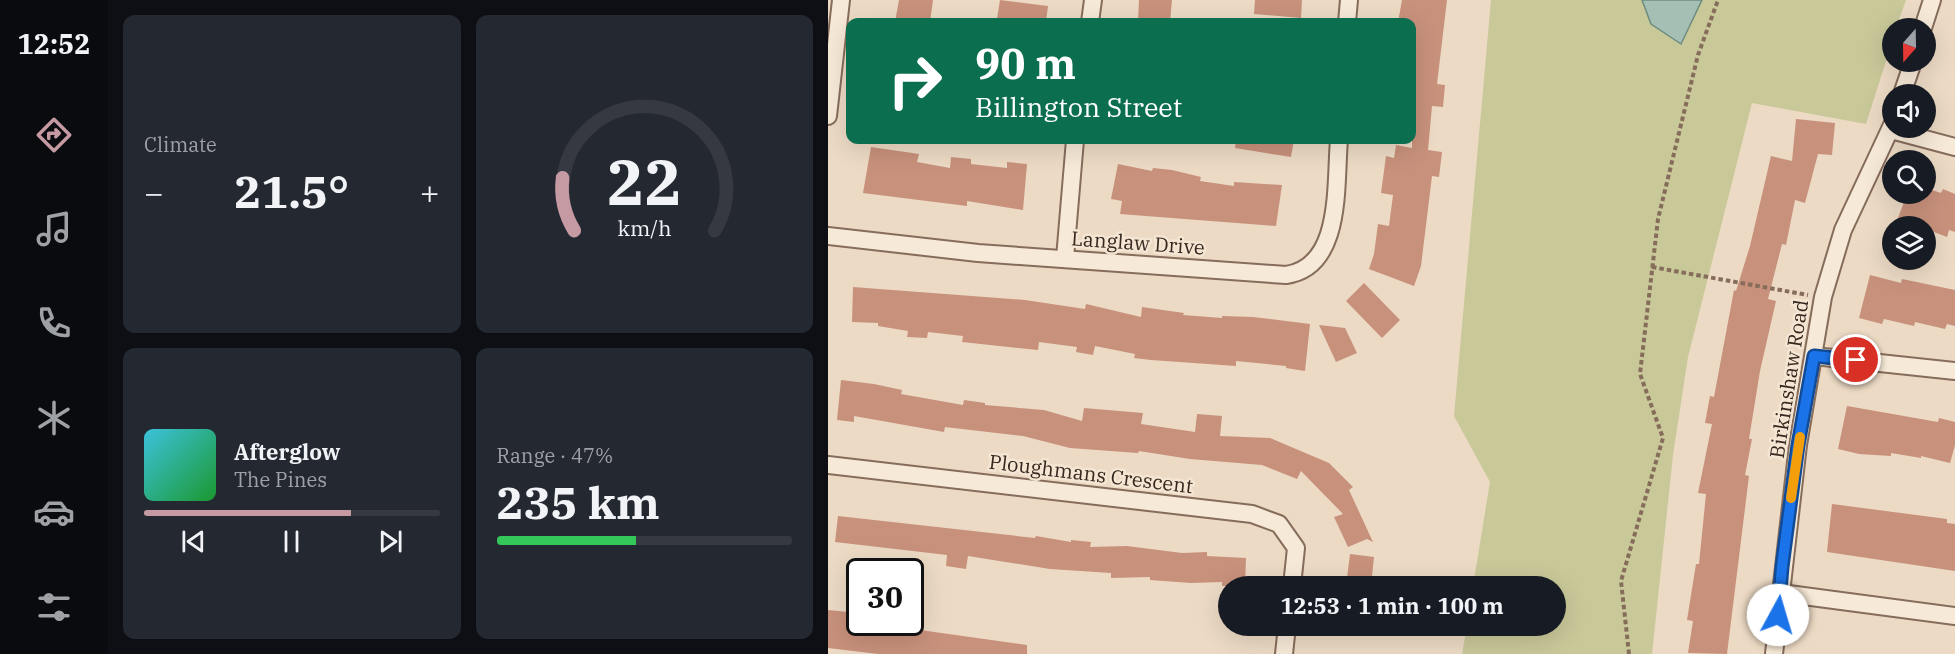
<!DOCTYPE html>
<meta charset="utf-8">
<style>
:root{--surface:#171b24;--page:#242831;--text:#f1f3f6;--muted:#9ea1a6;--line:#363941;--accent:#c69aa3}
body{margin:0;font-family:"IBM Plex Serif",serif;background:var(--page);color:var(--text);height:100vh;display:flex;flex-direction:column;font-size:22px;white-space:nowrap}
*{box-sizing:border-box;margin:0}
p{font-size:20px;color:var(--muted)}
.icon{flex:none;width:33px;height:33px;fill:none;stroke:currentColor;stroke-width:2;stroke-linecap:round;stroke-linejoin:round}
.map{position:relative;flex:1;overflow:hidden}
.panel{display:flex;flex-direction:column;gap:15px;padding:15px;background:#0d0f14;width:720px}
.panel>*{flex:none}
.banner{position:absolute;left:18px;top:18px;width:570px;height:126px;border-radius:12px;box-shadow:0 6px 24px #0002;background:#0b6e4f;color:#fff;overflow:hidden}
.needle{width:39px;rotate:200deg}
.buttons{position:absolute;left:1054px;top:18px;display:grid;gap:12px}
.buttons a{display:grid;place-items:center;width:54px;height:54px;border-radius:50%;background:var(--surface);box-shadow:0 6px 24px #0002;font-size:30px}
.speed{position:absolute;left:18px;top:558px;display:flex;gap:12px;font-size:30px;font-weight:700;text-align:center}
.speed>*{display:grid;place-content:center;width:78px;height:78px;border-radius:50%;background:var(--surface);box-shadow:0 6px 24px #0002;line-height:1}
.speed .limit{border:3px solid #111;border-radius:9px;background:#fff;color:#111}
.pin{position:absolute;display:grid;place-items:center;width:51px;height:51px;color:#fff;margin:-26px;border:3px solid #fff;border-radius:50%;box-shadow:0 2px 6px #0007}
.me{position:absolute;width:66px;margin:-33px;rotate:6deg;stroke-linejoin:round;filter:drop-shadow(0 0 4px #0008)}
.turn{display:flex;align-items:center;gap:21px;height:126px;padding:0 30px;font-size:27px}
.turn .icon{width:78px;height:78px;stroke-width:2.5}
.turn b{display:block;font-size:42px;line-height:51px}
.big{font-size:45px;font-weight:700;line-height:1.1}
.panel .card{flex:1;display:flex;flex-direction:column;justify-content:center;gap:9px;min-width:0;padding:0 21px;border-radius:12px;background:var(--page)}
.panel .dial{align-items:center;gap:0}
.dial svg{height:156px;overflow:visible;fill:none;stroke:var(--line);stroke-width:7;stroke-linecap:round;text-anchor:middle}
.dial text{fill:var(--text);stroke:none}
.song{display:flex;align-items:center;gap:18px}
.cover{width:72px;height:72px;border-radius:9px;background:linear-gradient(135deg,hsl(190 70% 55%),hsl(130 70% 35%))}
.played{height:6px;border-radius:3px;background:linear-gradient(90deg,var(--accent) 70%,var(--line) 70%)}
.keys{display:flex;justify-content:space-around;direction:ltr}
.heat{display:flex;justify-content:space-between;align-items:center;font-size:33px;direction:ltr}
.charge{height:9px;border-radius:4px;background:linear-gradient(90deg,#34c759 47%,var(--line) 0)}
.panel .tiles{flex:1;display:grid;gap:15px;grid-template-columns:repeat(2,1fr)}
.trip{position:absolute;left:390px;top:576px;width:348px;height:60px;border-radius:30px;background:var(--surface);box-shadow:0 6px 24px #0002;font-weight:700;line-height:60px;text-align:center}
main{display:flex;flex:1;min-height:0}
.dock{display:flex;flex-direction:column;width:108px;justify-content:space-around;align-items:center;background:#090b0e;color:var(--muted)}
.dock .icon{width:42px;height:42px}
.dock .active{color:var(--accent)}
.dock b{font-size:27px;color:var(--text)}
.map>svg:first-child{display:block}
.green{fill:#c9c899}
.water{fill:#a6bfb4;stroke:#6d8d81;stroke-width:1.5}
.building{fill:#c8917c}
.lines{fill:none;stroke-linecap:round;stroke-linejoin:round}
.minor-casing{stroke:#866c5b;stroke-width:20}
.path{stroke:#866c5b;stroke-width:4;stroke-dasharray:4.5 3;stroke-linecap:butt}
.minor{stroke:#f7e9d7;stroke-width:16}
.route-casing{stroke:#114b97;stroke-width:15}
.route{stroke:#1a73e8;stroke-width:10}
.slow{stroke:#f59e0b;stroke-width:10}
.labels{text-anchor:middle;stroke-width:5;stroke-linejoin:round;paint-order:stroke}
.street-label{font-size:20px;fill:#36271f;stroke:#f4e6d3}
</style>
<main>
<nav class="dock">
<b>12:52</b>
<svg class="icon active" aria-label="directions" viewBox="0 0 24 24"><path d="M12 3l9 9-9 9-9-9zM9 14v-3h6M13 9l2 2-2 2"/></svg>
<svg class="icon" aria-label="music" viewBox="0 0 24 24"><path d="M9 18V5l10-2v13"/><circle cx="6" cy="18" r="3"/><circle cx="16" cy="16" r="3"/></svg>
<svg class="icon" aria-label="phone" viewBox="0 0 24 24"><path d="M5 4h4l2 5-3 2q2 4 5 5l2-3 5 2v4C11 20 4 13 5 4z"/></svg>
<svg class="icon" aria-label="climate" viewBox="0 0 24 24"><path d="M12 3v18M4 7l16 10M4 17L20 7"/></svg>
<svg class="icon" aria-label="car" viewBox="0 0 24 24"><path d="M5 17H2v-5l4-1 3-4h7l3 4 3 1v5h-3M9 17h6M6 11h13"/><circle cx="7" cy="17" r="2"/><circle cx="17" cy="17" r="2"/></svg>
<svg class="icon" aria-label="filters" viewBox="0 0 24 24"><path d="M4 7h16M4 17h16"/><circle cx="9" cy="7" r="2"/><circle cx="15" cy="17" r="2"/></svg>
</nav>
<section class="panel">
<div class="tiles">
<div class="card"><p>Climate</p>
<div class="heat"><a>−</a><b class="big">21.5°</b><a>+</a></div>
</div>
<div class="card dial"><svg viewBox="0 0 100 80">
<path d="M14 69A42 42 0 1 1 86 69"/>
<path d="M14 69A42 42 0 0 1 8 42" stroke="#c69aa3"/>
<text x="50" y="56" font-size="32" font-weight="700">22</text>
<text x="50" y="72" font-size="11">km/h</text>
</svg></div>
<div class="card">
<div class="song"><i class="cover"></i><div><b>Afterglow</b><p>The Pines</p></div></div>
<div class="played"></div>
<div class="keys"><svg class="icon" aria-label="previous" viewBox="0 0 24 24"><path d="M18 5L8 12l10 7zM5 5v14"/></svg><svg class="icon" aria-label="pause" viewBox="0 0 24 24"><path d="M8 5v14M16 5v14"/></svg><svg class="icon" aria-label="next" viewBox="0 0 24 24"><path d="M6 5l10 7-10 7zM19 5v14"/></svg></div>
</div>
<div class="card"><p>Range · 47%</p><b class="big">235 km</b><div class="charge"></div></div>
</div>
</section>
<div class="map">
<svg width="1127" height="654" viewBox="0 0 1127 654">
<rect width="100%" height="100%" fill="#ecdac4"/>
<!-- green -->
<polygon class="green" points="663,0 1078,0 1068,28 1065,28 1065,39 1038,124 924,103 860,357 845,455 824,654 634,654 639,626 728,626 728,586 645,586 662,482 626,416"/>
<!-- water -->
<polygon class="water" points="814,0 874,0 853,44 823,24"/>
<!-- building -->
<g class="building">
<polygon points="71,0 105,0 102,22 67,22"/>
<polygon points="172,0 220,6 218,22 169,19"/>
<polygon points="311,0 344,0 342,22 310,21"/>
<polygon points="427,0 474,0 473,18 426,14"/>
<polygon points="574,0 619,0 609,84 617,85 615,107 604,106 600,150 614,152 611,177 604,176 593,266 586,286 541,269 546,254 550,224 561,226 565,195 553,193 558,156 566,158 568,145 584,148 584,22 570,22"/>
<polygon points="968,119 1007,123 1004,155 990,154 977,203 967,200 958,245 954,244 940,299 948,301 932,371 921,439 924,439 917,475 921,476 899,654 860,653 865,621 859,620 868,564 871,564 878,494 870,493 884,424 877,423 882,396 886,397 906,290 908,291 922,246 943,156 964,161"/>
<polygon points="408,140 466,140 463,157 407,148"/>
<polygon points="43,147 91,154 89,162 122,168 123,157 143,159 143,164 179,168 179,162 199,164 195,210 139,201 139,206 35,193"/>
<polygon points="290,164 324,171 325,168 344,170 373,177 372,181 406,186 406,182 454,185 448,226 292,214 294,201 283,199"/>
<polygon points="1098,188 1113,193 1115,189 1127,194 1127,232 1121,230 1119,237 1098,229 1098,226 1067,226 1079,194 1098,194"/>
<polygon points="1042,275 1073,283 1074,279 1127,290 1127,326 1119,324 1117,329 1087,322 1086,326 1056,319 1054,324 1031,318"/>
<polygon points="536,283 572,320 554,338 518,301"/>
<polygon points="25,287 197,300 257,309 258,304 313,317 314,307 356,313 355,315 394,318 394,316 425,317 482,324 477,371 458,368 458,366 408,361 408,366 323,360 306,358 307,354 267,346 265,355 248,352 249,347 211,342 210,350 134,342 135,336 100,332 99,338 79,337 80,331 50,326 50,323 24,322"/>
<polygon points="491,325 517,328 529,353 508,362"/>
<polygon points="13,380 46,384 74,390 73,394 135,405 136,400 157,403 157,405 216,410 254,421 256,408 315,413 313,424 367,432 369,414 394,416 392,436 442,438 501,463 525,487 521,490 545,542 539,539 520,547 506,517 515,514 473,471 469,479 434,465 362,459 311,451 310,453 242,448 195,436 117,427 116,432 26,416 26,422 9,420"/>
<polygon points="1019,406 1110,422 1111,418 1127,422 1127,445 1122,463 1093,456 1093,458 1063,453 1063,456 1031,454 1010,449"/>
<polygon points="1004,504 1119,519 1119,523 1127,524 1127,571 999,552"/>
<polygon points="10,516 207,538 208,536 243,542 243,540 263,542 262,547 299,546 354,553 379,552 379,556 418,558 417,586 394,586 394,582 363,583 322,580 322,577 283,578 283,573 222,569 140,556 138,569 118,566 119,555 7,542"/>
<polygon points="522,554 546,557 543,586 518,586"/>
<polygon points="0,610 20,612 18,623 85,629 199,645 199,654 50,654 0,648"/>
</g>
<g class="lines">
<defs>
<g id="minor">
<polyline points="262,22 265,0"/>
<polyline points="519,22 521,0"/>
<polyline points="1095,28 1104,0"/>
<polyline points="1074,94 1085,62"/>
<polyline points="0,116 13,0"/>
<polyline points="1063,130 1127,147"/>
<path d="M 0,236 L 150,253 L 458,275 C 515,267 507,184 511,140"/>
<polyline points="237,258 247,140"/>
<polyline points="986,356 1127,371"/>
<polyline points="0,465 424,514 451,524 468,548 464,586"/>
<polyline points="953,593 1127,616"/>
<polyline points="456,654 459,626"/>
<polyline points="946,654 970,445 995,297 1015,230 1065,123"/>
</g>
</defs>
<!-- minor casing -->
<use href="#minor" class="minor-casing"/>
<!-- path -->
<g class="path">
<polyline points="824,267 980,295"/>
<polyline points="801,654 793,581 835,438 812,374 830,219 870,55 890,0"/>
</g>
<!-- minor -->
<use href="#minor" class="minor"/>
</g>
<g class="lines">
<defs>
<polyline id="route" points="950,615 954,567 970,445 986,356 1028,360"/>
</defs>
<!-- route casing -->
<use href="#route" class="route-casing"/>
<!-- route -->
<use href="#route" class="route"/>
<!-- slow -->
<polyline class="slow" points="963,498 972,437"/>
</g>
<g class="labels">
<!-- street labels -->
<g class="street-label">
<text transform="translate(310 243) rotate(4)" y="7">Langlaw Drive</text>
<text transform="translate(961 379) rotate(-81)" y="7">Birkinshaw Road</text>
<text transform="translate(263 474) rotate(7)" y="7">Ploughmans Crescent</text>
</g>
</g>
</svg>
<div class="buttons">
<a><svg class="needle" viewBox="-14 -14 28 28"><path d="M0-13l5 13h-10z" fill="#e53935"/><path d="M0 13l5-13h-10z" fill="#9ea1a6"/></svg></a>
<a><svg class="icon" aria-label="sound" viewBox="0 0 24 24"><path d="M4 9h4l5-4v14l-5-4H4zM17 9q2 3 0 6"/></svg></a>
<a><svg class="icon" aria-label="search" viewBox="0 0 24 24"><circle cx="10" cy="10" r="6"/><path d="M15 15l6 6"/></svg></a>
<a><svg class="icon" aria-label="layers" viewBox="0 0 24 24"><path d="M12 4l9 5-9 5-9-5zM3 14l9 5 9-5"/></svg></a>
</div>
<div class="speed"><div class="limit">30</div></div>
<div class="pin" style="left:1028px;top:360px;background:#d93025"><svg class="icon" aria-label="arrive" viewBox="0 0 24 24"><path d="M6 21V4h12l-3 4 3 4H6"/></svg></div>
<svg class="me" style="left:950px;top:615px" viewBox="-20 -20 40 40"><circle r="19" fill="#fff"/><path d="M0-13L10 11 0 6-10 11z" fill="#1a73e8"/></svg>
<div class="trip">12:53 · 1 min · 100 m</div>
<div class="banner">
<div class="turn"><svg class="icon" aria-label="right" viewBox="0 0 24 24"><path d="M7 20v-9h11M14 6l5 5-5 5"/></svg><div><b>90 m</b>Billington Street</div></div>
</div>
</div>
</main>
